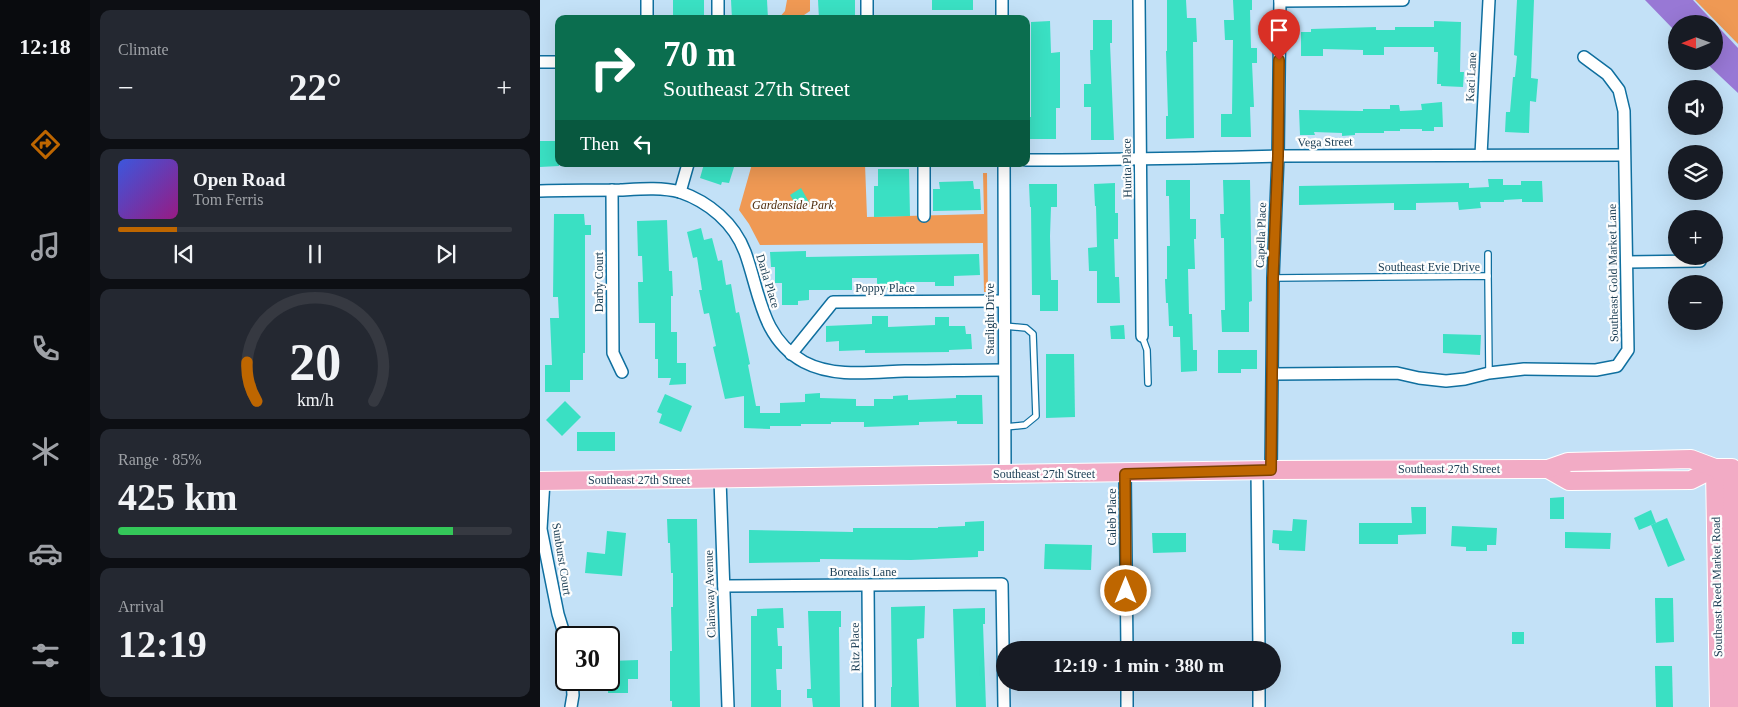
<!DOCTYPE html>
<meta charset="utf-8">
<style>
:root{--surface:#171b24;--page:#242831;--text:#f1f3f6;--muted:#9ea1a6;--line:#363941;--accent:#be6600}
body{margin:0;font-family:Georgia,serif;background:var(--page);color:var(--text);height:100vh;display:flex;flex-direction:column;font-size:19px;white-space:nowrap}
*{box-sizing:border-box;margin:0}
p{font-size:16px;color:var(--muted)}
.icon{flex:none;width:28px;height:28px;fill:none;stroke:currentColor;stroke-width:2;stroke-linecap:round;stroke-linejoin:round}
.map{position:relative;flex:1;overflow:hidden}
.sheet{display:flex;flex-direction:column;gap:10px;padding:10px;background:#0d0f14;width:450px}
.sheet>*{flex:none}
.top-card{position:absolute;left:15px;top:15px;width:475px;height:152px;border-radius:10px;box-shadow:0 5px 20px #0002;background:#0b6e4f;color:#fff;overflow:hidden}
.needle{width:32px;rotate:269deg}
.controls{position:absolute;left:1128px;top:15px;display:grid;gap:10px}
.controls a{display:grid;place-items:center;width:55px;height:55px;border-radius:50%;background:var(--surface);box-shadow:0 5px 20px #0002;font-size:25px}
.speed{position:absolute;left:15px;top:626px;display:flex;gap:10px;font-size:25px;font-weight:700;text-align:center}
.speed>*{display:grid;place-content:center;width:65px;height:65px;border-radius:50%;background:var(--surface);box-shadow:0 5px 20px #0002;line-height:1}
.speed .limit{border:2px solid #111;border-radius:8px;background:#fff;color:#111}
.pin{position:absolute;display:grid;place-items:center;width:42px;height:42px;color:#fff;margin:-51px -21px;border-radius:50% 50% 50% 0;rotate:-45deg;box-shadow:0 0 5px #0007}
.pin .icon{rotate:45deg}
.me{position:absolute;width:55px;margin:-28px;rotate:0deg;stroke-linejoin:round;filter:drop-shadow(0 0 4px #0008)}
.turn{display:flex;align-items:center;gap:18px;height:105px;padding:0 25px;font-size:22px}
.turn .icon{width:65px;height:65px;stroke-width:2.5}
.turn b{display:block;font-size:35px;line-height:42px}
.then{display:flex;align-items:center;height:48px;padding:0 25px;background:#0003;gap:10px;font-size:19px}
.big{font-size:38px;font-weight:800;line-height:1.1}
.sheet .tile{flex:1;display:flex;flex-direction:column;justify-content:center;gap:8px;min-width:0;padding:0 18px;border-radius:10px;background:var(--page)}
.sheet .dial{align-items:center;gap:0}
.dial svg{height:130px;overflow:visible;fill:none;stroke:var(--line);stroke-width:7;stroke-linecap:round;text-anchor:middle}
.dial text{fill:var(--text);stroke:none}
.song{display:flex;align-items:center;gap:15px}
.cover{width:60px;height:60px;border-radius:8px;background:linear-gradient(135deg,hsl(230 70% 55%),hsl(310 70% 35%))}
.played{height:5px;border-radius:2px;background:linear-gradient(90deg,var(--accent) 15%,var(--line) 15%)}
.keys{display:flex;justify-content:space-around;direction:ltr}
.heat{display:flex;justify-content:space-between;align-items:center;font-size:28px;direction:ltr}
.charge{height:8px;border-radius:4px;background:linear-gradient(90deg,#34c759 85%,var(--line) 0)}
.trip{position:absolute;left:456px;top:641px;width:285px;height:50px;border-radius:25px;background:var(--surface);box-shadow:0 5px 20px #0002;font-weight:800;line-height:50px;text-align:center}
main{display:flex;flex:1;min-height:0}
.tab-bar{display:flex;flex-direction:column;width:90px;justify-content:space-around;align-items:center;background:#090b0e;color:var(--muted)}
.tab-bar .icon{width:35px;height:35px}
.tab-bar .current{color:var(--accent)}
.tab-bar b{font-size:22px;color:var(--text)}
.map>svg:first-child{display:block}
.green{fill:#ef9954}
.water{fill:#9878d5}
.building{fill:#3ae0c3}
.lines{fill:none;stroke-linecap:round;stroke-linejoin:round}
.lane-casing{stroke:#0f6f9f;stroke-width:8}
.street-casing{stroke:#0f6f9f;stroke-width:14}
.primary-casing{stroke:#fff;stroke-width:20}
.lane{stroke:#fff;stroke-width:5.5}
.street{stroke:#fff;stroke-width:11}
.primary{stroke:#f2abc5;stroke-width:18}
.route-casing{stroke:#7c4200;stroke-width:12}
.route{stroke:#be6600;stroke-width:9}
.labels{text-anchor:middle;stroke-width:4.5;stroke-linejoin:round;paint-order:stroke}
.street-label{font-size:12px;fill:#1e4056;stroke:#fdfdfd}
.park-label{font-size:12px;font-style:italic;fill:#4f2c0d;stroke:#fdfdfd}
</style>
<main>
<nav class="tab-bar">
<b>12:18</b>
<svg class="icon current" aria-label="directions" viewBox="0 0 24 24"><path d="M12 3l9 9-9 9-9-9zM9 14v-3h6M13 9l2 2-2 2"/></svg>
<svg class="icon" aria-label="music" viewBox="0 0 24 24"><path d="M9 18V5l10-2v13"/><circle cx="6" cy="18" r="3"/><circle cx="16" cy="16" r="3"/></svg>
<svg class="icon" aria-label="phone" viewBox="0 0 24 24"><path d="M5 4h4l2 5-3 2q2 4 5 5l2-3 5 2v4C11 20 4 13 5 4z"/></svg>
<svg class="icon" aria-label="climate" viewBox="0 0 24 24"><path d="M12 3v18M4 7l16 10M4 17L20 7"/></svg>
<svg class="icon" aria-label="car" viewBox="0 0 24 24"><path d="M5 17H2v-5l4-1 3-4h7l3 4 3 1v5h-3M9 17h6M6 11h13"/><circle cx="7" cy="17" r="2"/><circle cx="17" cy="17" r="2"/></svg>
<svg class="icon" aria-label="filters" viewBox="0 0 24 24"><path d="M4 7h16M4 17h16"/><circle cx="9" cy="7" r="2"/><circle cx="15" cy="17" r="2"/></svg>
</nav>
<section class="sheet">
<div class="tile"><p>Climate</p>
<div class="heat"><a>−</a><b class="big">22°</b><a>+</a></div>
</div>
<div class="tile">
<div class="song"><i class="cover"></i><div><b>Open Road</b><p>Tom Ferris</p></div></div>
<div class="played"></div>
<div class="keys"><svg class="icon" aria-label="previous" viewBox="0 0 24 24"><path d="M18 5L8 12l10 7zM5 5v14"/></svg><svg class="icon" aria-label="pause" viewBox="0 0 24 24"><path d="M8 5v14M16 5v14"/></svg><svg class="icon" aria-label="next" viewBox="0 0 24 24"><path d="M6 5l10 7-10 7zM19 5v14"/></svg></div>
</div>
<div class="tile dial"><svg viewBox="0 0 100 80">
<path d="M14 69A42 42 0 1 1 86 69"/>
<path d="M14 69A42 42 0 0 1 8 45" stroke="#be6600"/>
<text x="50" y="56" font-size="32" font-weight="700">20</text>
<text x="50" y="72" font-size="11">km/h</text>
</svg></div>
<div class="tile"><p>Range · 85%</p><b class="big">425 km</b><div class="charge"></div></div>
<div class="tile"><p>Arrival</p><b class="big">12:19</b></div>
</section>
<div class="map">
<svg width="1198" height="707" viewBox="0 0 1198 707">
<rect width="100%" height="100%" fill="#c3e1f7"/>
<!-- green -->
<g class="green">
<polygon points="247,0 270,0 270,11 258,19 238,19 245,11"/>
<polygon points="1155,0 1198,0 1198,44"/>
<polygon points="212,164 325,164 327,217 444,214 443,173 447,173 448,292 444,292 443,243 220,245 209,224 199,210"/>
</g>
<!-- water -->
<polygon class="water" points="1105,0 1153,0 1198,48 1198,93 1164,61 1174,61 1174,24 1136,24 1136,32"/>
<!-- building -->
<g class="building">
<rect x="133" y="0" width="31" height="19"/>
<polygon points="191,0 227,0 228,19 192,19"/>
<polygon points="278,0 315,0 315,19 279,19"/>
<rect x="392" y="0" width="41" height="10"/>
<polygon points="627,0 646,0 647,18 656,18 657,42 653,42 654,138 626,139 626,116 628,116 626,51 627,51"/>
<polygon points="693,0 712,0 712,10 710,10 711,48 717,48 717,63 712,63 714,107 710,107 711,137 681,137 681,114 692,114 693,40 685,40 684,20 694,20"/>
<polygon points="977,0 994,0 991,78 998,79 996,102 990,101 989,133 965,132 966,112 970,112 973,77 975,77 977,56 974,55"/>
<polygon points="553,20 572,20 572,43 570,43 574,140 551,140 551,107 544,107 544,84 551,84 550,50 553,50"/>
<polygon points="510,21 511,53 520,52 520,108 516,108 516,139 489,139 489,117 491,117 491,22"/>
<polygon points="894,21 921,22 920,72 924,72 923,87 901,86 901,84 897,84 898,52 894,52 894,47 844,47 844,55 823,55 823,50 783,49 783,56 761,56 761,32 771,32 771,29 836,27 836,30 855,30 855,27 894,27"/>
<polygon points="902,102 903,127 894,127 894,131 882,131 882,129 860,129 860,131 844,131 844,133 815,133 815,135 802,136 802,133 774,132 775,135 760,135 759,110 823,111 823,109 850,109 850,105 859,105 860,111 882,110 881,104"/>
<polygon points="0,141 19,141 19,166 0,167"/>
<polygon points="164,164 195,164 189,183 182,182 181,185 160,178"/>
<polygon points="338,169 369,169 370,216 334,217 334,186 338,186"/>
<polygon points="948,179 963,179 963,185 981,185 981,181 1002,181 1003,202 982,202 982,199 964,200 964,202 940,202 941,208 919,210 918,202 876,203 876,210 854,210 854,203 759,205 759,186 929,183 929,188 949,187"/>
<polygon points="626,180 650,180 650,219 656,219 656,239 654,239 655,269 648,269 649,314 652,314 653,350 657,350 657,371 641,372 640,337 633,337 633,326 629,326 628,303 626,303 625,279 627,279 627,246 630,246 629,196 626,196"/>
<polygon points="683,180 710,180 712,301 709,302 709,332 682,332 681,310 685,310 684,238 681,238 680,214 684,214"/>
<polygon points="433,181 434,189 440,189 441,210 393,211 393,189 400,189 399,182"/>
<polygon points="575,183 575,213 578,213 578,239 574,239 575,277 579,277 580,303 557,303 557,271 549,271 548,248 557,247 556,206 555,206 554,184"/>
<polygon points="489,184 517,184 517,207 511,207 510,236 511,280 518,280 518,311 500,311 500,295 492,295 491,207 490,207"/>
<polygon points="261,188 270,204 259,210 250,195"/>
<polygon points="14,214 44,214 45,225 51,225 51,235 45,235 45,353 43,353 43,380 30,380 30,392 5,392 5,365 12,365 10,318 19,318 18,297 13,297"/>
<polygon points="127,220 129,271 132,271 133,296 131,296 131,332 137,332 137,363 146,363 146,384 129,385 131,378 118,378 118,359 115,359 115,323 99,323 98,282 103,282 102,256 98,256 97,221"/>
<polygon points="161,228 164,240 172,238 178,261 182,260 186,285 191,284 196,313 199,312 210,364 208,365 216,406 220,406 220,413 240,413 240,403 265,402 265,394 280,393 280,398 316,399 316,406 334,406 334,399 353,399 353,396 368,395 368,400 416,398 416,395 442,395 443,424 417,424 417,421 379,422 379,425 324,427 324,422 291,422 291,424 261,424 261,426 230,426 230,429 204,428 204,396 185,399 173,347 176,346 169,313 164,314 159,290 162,290 157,257 153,258 147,232"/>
<polygon points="266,251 266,257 439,254 440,275 414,276 414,286 395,286 395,282 366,282 366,288 337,289 337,278 312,278 312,290 269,290 269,300 258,301 258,305 242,305 242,283 235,283 235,267 231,267 230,252"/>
<polygon points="332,316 348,316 348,327 395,325 395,317 409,317 409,326 425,326 426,334 431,334 432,349 409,350 409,352 325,353 325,350 299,351 299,341 286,342 286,326 332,324"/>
<polygon points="584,325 585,339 571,339 570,326"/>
<polygon points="903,334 941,335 940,355 903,353"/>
<polygon points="678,350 717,350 717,369 701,369 701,373 678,373"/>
<polygon points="506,354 534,354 535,417 506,418"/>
<polygon points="125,394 152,406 141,432 119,423 122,414 117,412"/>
<polygon points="25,401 41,417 22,436 6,420"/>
<rect x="37" y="432" width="38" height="19"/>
<polygon points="1024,497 1024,519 1010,519 1010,498"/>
<polygon points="871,507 886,507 886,534 858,535 858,544 819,544 819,523 872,523"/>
<polygon points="1111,510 1116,523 1099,530 1094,518"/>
<polygon points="1127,518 1145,560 1128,567 1111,525"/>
<polygon points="127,519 157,519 160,707 132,707 132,701 130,701 130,651 132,651 131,607 133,607 133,573 131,573 130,543 128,543"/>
<polygon points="753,519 767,520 765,551 739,550 739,544 732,543 733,530 752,531"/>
<polygon points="444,521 444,551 438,551 438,557 371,560 280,559 280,562 209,563 209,530 313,532 313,528 398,528 398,527 425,526 425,522"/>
<polygon points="912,526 957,528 956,545 947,545 947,551 926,551 926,547 911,546"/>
<polygon points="67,531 86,533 82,576 45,573 47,552 65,554"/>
<polygon points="1025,532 1071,533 1070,549 1025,548"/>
<polygon points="612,533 646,533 646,552 613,553"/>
<polygon points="505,544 552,545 551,570 504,569"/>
<polygon points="1115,598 1133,598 1134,642 1116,643"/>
<polygon points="385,606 384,638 377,639 379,707 351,707 351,687 352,687 351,607"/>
<polygon points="243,608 244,628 237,628 238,646 242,646 242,669 236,669 237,690 241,690 241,707 211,707 211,616 217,616 217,609"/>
<polygon points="445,608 445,624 443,624 446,707 416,707 413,609"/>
<polygon points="268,611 301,611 301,627 299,627 300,707 273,707 272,698 267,698 267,689 271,689"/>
<rect x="972" y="632" width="12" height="12"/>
<polygon points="98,660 98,679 88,679 88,693 68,693 69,661"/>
<polygon points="1115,666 1132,666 1133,707 1116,707"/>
</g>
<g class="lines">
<defs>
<g id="lane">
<polyline points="948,254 948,276"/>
<polyline points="733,278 948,276 949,373"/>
<polyline points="464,326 486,328 493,334 496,416 485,425 465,427"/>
<polyline points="602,336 607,350 608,383"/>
</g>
<g id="street">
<polyline points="107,0 107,19"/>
<polyline points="178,0 178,19"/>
<polyline points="327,0 327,19"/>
<polyline points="599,0 602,336"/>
<polyline points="740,1 863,0"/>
<polyline points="462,19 462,0"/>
<polyline points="0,62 19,62"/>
<polyline points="941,155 949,0"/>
<path d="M 486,160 C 571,160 655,158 740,156 C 854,155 969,155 1084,155"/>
<polyline points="384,164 384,216"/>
<polyline points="464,164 465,474"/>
<polyline points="72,190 73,353 82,372"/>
<path d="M 0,191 C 27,190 53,190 80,190 C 99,189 121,187 140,192 C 169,202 194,223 205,252 C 220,293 221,338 264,362 C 294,378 333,372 365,371 C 398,371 431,370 464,370"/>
<polyline points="140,192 148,164"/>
<polyline points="1087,262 1160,261"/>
<polyline points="251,354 293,302 464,301"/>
<polyline points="733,374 857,373 879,378 906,381 925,379 949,373 984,369 1056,370 1077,366 1088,350 1084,111 1079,90 1067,74 1044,57"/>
<polyline points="731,470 733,278 738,156 740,0"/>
<polyline points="717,471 719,650"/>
<polyline points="585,474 587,650"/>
<polyline points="180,479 188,707"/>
<polyline points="4,481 1,529 18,614 26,640"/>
<polyline points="184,586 462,584 464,707"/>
<polyline points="328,586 329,707"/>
<polyline points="587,682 587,707"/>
<polyline points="719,682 719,707"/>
<polyline points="31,707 33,695 32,680"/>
</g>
<g id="primary">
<polyline points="1175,468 1179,707"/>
<polyline points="1008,469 1029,481 1151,480 1175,468"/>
<polyline points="0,481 731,470 1008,469 1028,462 1151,459 1175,468 1192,468 1193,707"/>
</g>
</defs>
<!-- lane casing -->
<use href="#lane" class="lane-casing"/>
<!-- street casing -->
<use href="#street" class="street-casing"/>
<!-- primary casing -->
<use href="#primary" class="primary-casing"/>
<!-- lane -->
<use href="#lane" class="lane"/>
<!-- street -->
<use href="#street" class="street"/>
<!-- primary -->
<use href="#primary" class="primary"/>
</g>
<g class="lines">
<defs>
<polyline id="route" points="586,591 585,474 731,470 733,278 738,156 739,60"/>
</defs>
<!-- route casing -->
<use href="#route" class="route-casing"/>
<!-- route -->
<use href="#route" class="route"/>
</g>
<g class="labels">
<!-- street labels -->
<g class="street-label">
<text transform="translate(931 77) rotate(-87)" y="4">Kaci Lane</text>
<text transform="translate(785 142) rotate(-1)" y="4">Vega Street</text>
<text transform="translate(587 168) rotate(-91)" y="4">Hurita Place</text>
<text transform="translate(721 235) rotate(-88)" y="4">Capella Place</text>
<text x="889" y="271">Southeast Evie Drive</text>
<text transform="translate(1073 273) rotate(-91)" y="4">Southeast Gold Market Lane</text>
<text transform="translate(228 281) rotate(73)" y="4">Darla Place</text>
<text transform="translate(59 282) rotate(-90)" y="4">Darby Court</text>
<text x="345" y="292">Poppy Place</text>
<text transform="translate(450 319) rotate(-90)" y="4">Starlight Drive</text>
<text x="909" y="473">Southeast 27th Street</text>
<text x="504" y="478">Southeast 27th Street</text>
<text x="99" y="484">Southeast 27th Street</text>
<text transform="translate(572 517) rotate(-90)" y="4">Caleb Place</text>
<text transform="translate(22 559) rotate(81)" y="4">Sunburst Court</text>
<text x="323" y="576">Borealis Lane</text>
<text transform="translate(1177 587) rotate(-91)" y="4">Southeast Reed Market Road</text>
<text transform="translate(170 594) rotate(-92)" y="4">Clairaway Avenue</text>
<text transform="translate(315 647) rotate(-91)" y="4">Ritz Place</text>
</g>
<!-- park labels -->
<g class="park-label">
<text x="253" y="209">Gardenside Park</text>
</g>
</g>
</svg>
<div class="controls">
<a><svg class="needle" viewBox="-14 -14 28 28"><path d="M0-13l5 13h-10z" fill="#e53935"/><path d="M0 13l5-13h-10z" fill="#9ea1a6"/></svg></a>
<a><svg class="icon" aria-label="sound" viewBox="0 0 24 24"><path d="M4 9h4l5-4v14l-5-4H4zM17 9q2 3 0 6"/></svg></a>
<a><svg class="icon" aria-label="layers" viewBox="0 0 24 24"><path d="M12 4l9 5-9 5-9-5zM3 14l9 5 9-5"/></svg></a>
<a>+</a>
<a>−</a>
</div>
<div class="speed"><div class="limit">30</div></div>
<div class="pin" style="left:739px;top:60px;background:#d93025"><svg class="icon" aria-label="arrive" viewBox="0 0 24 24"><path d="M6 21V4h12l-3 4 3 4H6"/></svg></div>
<svg class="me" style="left:586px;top:591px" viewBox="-20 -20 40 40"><circle r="17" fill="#be6600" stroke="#fff" stroke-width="3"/><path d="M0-11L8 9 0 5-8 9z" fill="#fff"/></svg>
<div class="trip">12:19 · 1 min · 380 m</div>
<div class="top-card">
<div class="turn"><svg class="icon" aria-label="right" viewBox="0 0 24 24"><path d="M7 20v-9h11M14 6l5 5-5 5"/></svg><div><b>70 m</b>Southeast 27th Street</div></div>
<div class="then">Then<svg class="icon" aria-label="left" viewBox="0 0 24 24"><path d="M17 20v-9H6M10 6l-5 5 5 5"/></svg></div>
</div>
</div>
</main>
